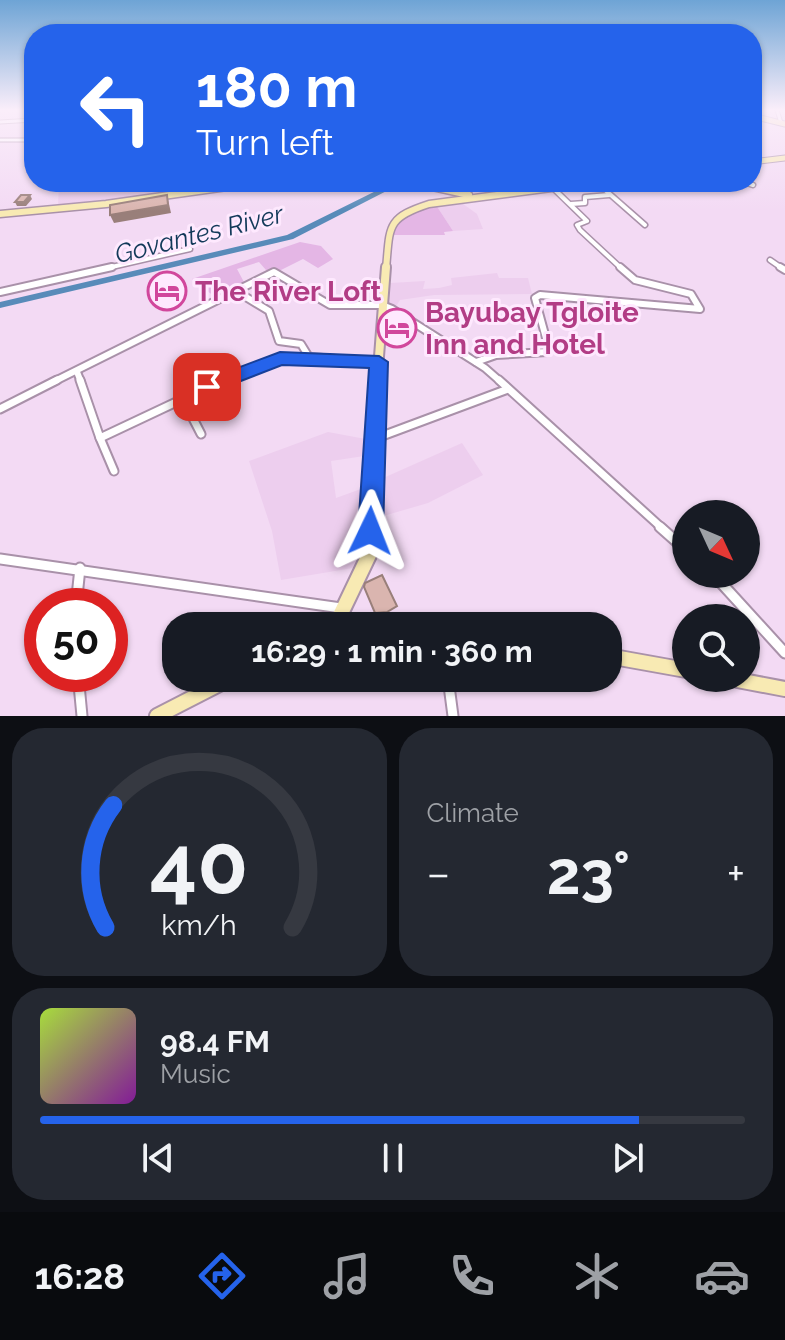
<!DOCTYPE html>
<meta charset="utf-8">
<style>
:root{--surface:#171b24;--page:#242831;--text:#f1f3f6;--muted:#9ea1a6;--line:#363941;--accent:#2563eb}
body{margin:0;font-family:Raleway,sans-serif;background:var(--page);color:var(--text);height:100vh;display:flex;flex-direction:column;font-size:30px;white-space:nowrap}
*{box-sizing:border-box;margin:0}
p{font-size:26px;color:var(--muted)}
.icon{flex:none;width:44px;height:44px;fill:none;stroke:currentColor;stroke-width:2;stroke-linecap:round;stroke-linejoin:round}
.map{position:relative;height:716px;overflow:hidden}
.side{display:flex;flex-direction:column;gap:12px;padding:12px;background:#0d0f14;flex:1}
.side>*{flex:none}
.guide{position:absolute;left:24px;top:24px;width:738px;height:168px;border-radius:32px;box-shadow:0 2px 6px #0004;background:#2563eb;color:#fff;overflow:hidden}
.needle{width:52px;rotate:134deg}
.fabs{position:absolute;left:672px;top:500px;display:grid;gap:16px}
.fabs a{display:grid;place-items:center;width:88px;height:88px;border-radius:50%;background:var(--surface);box-shadow:0 2px 6px #0004;font-size:40px}
.speed{position:absolute;left:24px;top:588px;display:flex;gap:16px;font-size:40px;font-weight:700;text-align:center}
.speed>*{display:grid;place-content:center;width:104px;height:104px;border-radius:50%;background:var(--surface);box-shadow:0 2px 6px #0004;line-height:1}
.speed .limit{border:12px solid #d22;background:#fff;color:#111}
.pin{position:absolute;display:grid;place-items:center;width:68px;height:68px;color:#fff;margin:-34px;border-radius:16px;box-shadow:0 4px 12px #0006}
.me{position:absolute;width:88px;margin:-44px;rotate:2deg;stroke-linejoin:round;filter:drop-shadow(0 0 6px #0008)}
.turn{display:flex;align-items:center;gap:28px;height:168px;padding:0 40px;font-size:36px}
.turn .icon{width:104px;height:104px;stroke-width:2.5}
.turn b{display:block;font-size:56px;line-height:68px}
.big{font-size:60px;font-weight:700;line-height:1.1}
.side .tile{flex:1;display:flex;flex-direction:column;justify-content:center;gap:12px;min-width:0;padding:0 28px;border-radius:32px;background:var(--page)}
.side .dial{align-items:center;gap:0}
.dial svg{height:208px;overflow:visible;fill:none;stroke:var(--line);stroke-width:7;stroke-linecap:round;text-anchor:middle}
.dial text{fill:var(--text);stroke:none}
.song{display:flex;align-items:center;gap:24px}
.cover{width:96px;height:96px;border-radius:12px;background:linear-gradient(135deg,hsl(80 70% 55%),hsl(290 70% 35%))}
.played{height:8px;border-radius:4px;background:linear-gradient(90deg,var(--accent) 85%,var(--line) 85%)}
.keys{display:flex;justify-content:space-around;direction:ltr}
.heat{display:flex;justify-content:space-between;align-items:center;font-size:44px;direction:ltr}
.side .tiles{flex:1;display:grid;gap:12px;grid-template-columns:1fr 1fr}
.tile:last-child{grid-column:span 2}
.trip{position:absolute;left:162px;top:612px;width:460px;height:80px;border-radius:32px;background:var(--surface);box-shadow:0 2px 6px #0004;font-weight:700;line-height:80px;text-align:center}
.dock{display:flex;height:128px;justify-content:space-around;align-items:center;background:#090b0e;color:var(--muted)}
.dock .icon{width:56px;height:56px}
.dock .on{color:var(--accent)}
.dock b{font-size:36px;color:var(--text)}
.map>svg:first-child{display:block}
.built{fill:#edceee}
.green{fill:#e4b6e5}
.lines{fill:none;stroke-linecap:round;stroke-linejoin:round}
.river{fill:#588bb9;fill-rule:evenodd}
.street-far4-casing{stroke:#a991a9;stroke-width:5}
.street-far3-casing{stroke:#a991a9;stroke-width:7}
.street-far2-casing{stroke:#a991a9;stroke-width:10}
.street-far1-casing{stroke:#a991a9;stroke-width:11}
.street-casing{stroke:#a991a9;stroke-width:13}
.secondary-far4-casing{stroke:#a991a9;stroke-width:7}
.secondary-far3-casing{stroke:#a991a9;stroke-width:9}
.secondary-far2-casing{stroke:#a991a9;stroke-width:12}
.secondary-far1-casing{stroke:#a991a9;stroke-width:15}
.secondary-casing{stroke:#a991a9;stroke-width:18}
.street-far4{stroke:#fff;stroke-width:3}
.street-far3{stroke:#fff;stroke-width:4}
.street-far2{stroke:#fff;stroke-width:6}
.street-far1{stroke:#fff;stroke-width:7}
.street{stroke:#fff;stroke-width:9}
.secondary-far4{stroke:#f8eab3;stroke-width:5}
.secondary-far3{stroke:#f8eab3;stroke-width:6}
.secondary-far2{stroke:#f8eab3;stroke-width:8}
.secondary-far1{stroke:#f8eab3;stroke-width:11}
.secondary{stroke:#f8eab3;stroke-width:14}
.shaded-wall{fill:#997f7a}
.building{fill:#dab5af;stroke:#997f7a;stroke-width:2}
.route{fill:#2563eb;stroke:#184099;stroke-width:2}
.labels{text-anchor:middle;stroke-width:6;stroke-linejoin:round;paint-order:stroke}
.far-water-label{font-size:26px;font-style:italic;fill:#123959;stroke:#fee9fe}
.hotel-label{font-size:28px;font-weight:bold;fill:#b23c85;stroke:#fee9fe;text-anchor:start}
</style>
<div class="map">
<svg width="785" height="716" viewBox="0 0 785 716">
<rect width="100%" height="100%" fill="#f3daf4"/>
<!-- built -->
<g class="built">
<polygon points="59,182 232,182 233,184 58,207"/>
<polygon points="459,201 477,214 483,229 453,231 436,205"/>
<polygon points="497,273 499,278 528,278 532,294 434,295 400,300 395,308 389,304 390,283 425,281 423,289 439,288 452,285 451,278"/>
<polygon points="328,432 371,440 371,455 331,461 336,498 369,486 367,536 359,567 281,580 272,531 249,461"/>
<polygon points="462,443 483,475 428,503 380,517 381,479"/>
</g>
<!-- green -->
<g class="green">
<path d="M 436,205 L 453,231 L 444,232 L 445,235 L 392,235 C 400,215 415,210 436,205 Z"/>
<polygon points="300,242 321,246 333,259 318,268 303,259 279,271 266,270 259,262 237,269 245,284 215,297 192,279"/>
</g>
<g class="lines">
<!-- river -->
<polygon class="river" points="394,182 404,182 293,239 0,308 0,302 287,235"/>
<defs>
<g id="street-far4">
<polyline points="777,110 781,123"/>
<polyline points="0,122 34,120"/>
<polyline points="0,140 34,140"/>
</g>
<g id="street-far3">
<polyline points="596,182 645,225"/>
<polyline points="744,182 753,185"/>
<polyline points="553,188 587,221 577,225 580,230 622,269"/>
<polyline points="571,204 585,203 585,197 609,195"/>
<polyline points="770,260 783,269"/>
<polyline points="103,269 190,249"/>
</g>
<g id="street-far2">
<polyline points="780,267 785,270"/>
<polyline points="236,291 269,311 279,341 301,344 309,357"/>
<polyline points="0,292 112,267"/>
<polyline points="476,362 496,355 547,352 549,349 535,298 540,295 700,309 691,294 635,280 620,267"/>
<polyline points="77,372 81,382"/>
<polyline points="53,382 274,272 330,305 382,305 392,309 485,368 501,382"/>
<polyline points="218,382 273,360 309,357 379,362"/>
</g>
<g id="street-far1">
<polyline points="80,380 100,438 223,380"/>
<polyline points="499,380 663,529"/>
<polyline points="183,399 201,434"/>
<polyline points="0,409 57,380"/>
<polyline points="100,438 114,471"/>
<polyline points="374,439 508,389"/>
</g>
<g id="street">
<polyline points="660,527 686,550"/>
<polyline points="0,559 341,608"/>
<polyline points="713,574 785,653"/>
<polyline points="76,606 80,568"/>
<polyline points="78,674 82,716"/>
<polyline points="448,678 453,716"/>
</g>
<g id="secondary-far4">
<polyline points="752,116 785,124"/>
<polyline points="752,162 785,158"/>
</g>
<g id="secondary-far3">
<polyline points="410,182 469,195"/>
<polyline points="0,214 106,204 262,182"/>
<path d="M 386,269 C 390,226 386,218 429,204 L 597,182"/>
</g>
<polyline id="secondary-far2" points="377,382 386,267"/>
<polyline id="secondary-far1" points="370,529 377,380"/>
<g id="secondary">
<polyline points="335,626 369,555 370,527"/>
<polyline points="354,626 409,622 444,626"/>
<polyline points="608,656 686,670"/>
<polyline points="727,678 785,689"/>
<polyline points="157,716 231,678"/>
</g>
</defs>
<!-- street-far4 casing -->
<use href="#street-far4" class="street-far4-casing"/>
<!-- street-far3 casing -->
<use href="#street-far3" class="street-far3-casing"/>
<!-- street-far2 casing -->
<use href="#street-far2" class="street-far2-casing"/>
<!-- street-far1 casing -->
<use href="#street-far1" class="street-far1-casing"/>
<!-- street casing -->
<use href="#street" class="street-casing"/>
<!-- secondary-far4 casing -->
<use href="#secondary-far4" class="secondary-far4-casing"/>
<!-- secondary-far3 casing -->
<use href="#secondary-far3" class="secondary-far3-casing"/>
<!-- secondary-far2 casing -->
<use href="#secondary-far2" class="secondary-far2-casing"/>
<!-- secondary-far1 casing -->
<use href="#secondary-far1" class="secondary-far1-casing"/>
<!-- secondary casing -->
<use href="#secondary" class="secondary-casing"/>
<!-- street-far4 -->
<use href="#street-far4" class="street-far4"/>
<!-- street-far3 -->
<use href="#street-far3" class="street-far3"/>
<!-- street-far2 -->
<use href="#street-far2" class="street-far2"/>
<!-- street-far1 -->
<use href="#street-far1" class="street-far1"/>
<!-- street -->
<use href="#street" class="street"/>
<!-- secondary-far4 -->
<use href="#secondary-far4" class="secondary-far4"/>
<!-- secondary-far3 -->
<use href="#secondary-far3" class="secondary-far3"/>
<!-- secondary-far2 -->
<use href="#secondary-far2" class="secondary-far2"/>
<!-- secondary-far1 -->
<use href="#secondary-far1" class="secondary-far1"/>
<!-- secondary -->
<use href="#secondary" class="secondary"/>
</g>
<!-- shaded-wall -->
<g class="shaded-wall">
<polygon points="30,195 32,199 26,206 17,206 15,202"/>
<polygon points="167,195 171,213 114,223 110,215"/>
</g>
<!-- building -->
<g class="building">
<polygon points="21,195 30,195 24,202 15,202"/>
<polygon points="167,195 168,205 110,215 110,205"/>
<polygon points="382,575 397,606 387,612 375,613 364,587 365,583"/>
</g>
<!-- sky -->
<linearGradient id="sky" x2="0" y2="1"><stop stop-color="#6ea4d5"/><stop offset="0.52" stop-color="#faeefa"/><stop offset="1" stop-color="#faeefa" stop-opacity="0"/></linearGradient>
<rect width="785" height="211" fill="url(#sky)"/>
<!-- route -->
<polygon class="route" points="280,352 379,356 388,362 383,531 379,539 370,542 362,539 358,531 369,368 282,365 207,394 197,387 200,382"/>
<!-- icons -->
<defs>
<symbol id="hotel-ring" viewBox="-11 -11 22 22"><circle r="9.5" fill="#fee9fe" stroke="#d1479c" stroke-width="1.5"/><path d="M-6-4.5h1.5V1H6V5H4.5V3h-9V5H-6ZM-4 0a1.8 1.8 0 1 1 3.6 0ZM.5 0V-2.5h3Q6-2.5 6 0Z" fill="#d1479c"/></symbol>
</defs>
<g fill-rule="evenodd">
<use href="#hotel-ring" x="145" y="269" width="44" height="44"/>
<use href="#hotel-ring" x="375" y="306" width="44" height="44"/>
</g>
<g class="labels">
<!-- far-water labels -->
<g class="far-water-label">
<text transform="translate(199 234) rotate(-14)" y="9">Govantes River</text>
</g>
<!-- hotel labels -->
<g class="hotel-label">
<text x="195" y="301">The River Loft</text>
<text x="425" y="322">Bayubay Tgloite<tspan x="425" dy="32">Inn and Hotel</tspan></text>
</g>
</g>
</svg>
<div class="fabs">
<a><svg class="needle" viewBox="-14 -14 28 28"><path d="M0-13l5 13h-10z" fill="#e53935"/><path d="M0 13l5-13h-10z" fill="#9ea1a6"/></svg></a>
<a><svg class="icon" aria-label="search" viewBox="0 0 24 24"><circle cx="10" cy="10" r="6"/><path d="M15 15l6 6"/></svg></a>
</div>
<div class="speed"><div class="limit">50</div></div>
<div class="pin" style="left:207px;top:387px;background:#d93025"><svg class="icon" aria-label="arrive" viewBox="0 0 24 24"><path d="M6 21V4h12l-3 4 3 4H6"/></svg></div>
<svg class="me" style="left:370px;top:531px" viewBox="-20 -20 40 40"><path d="M0-17L14 15 0 8-14 15z" fill="#2563eb" stroke="#fff" stroke-width="4"/></svg>
<div class="trip">16:29 · 1 min · 360 m</div>
<div class="guide">
<div class="turn"><svg class="icon" aria-label="left" viewBox="0 0 24 24"><path d="M17 20v-9H6M10 6l-5 5 5 5"/></svg><div><b>180 m</b>Turn left</div></div>
</div>
</div>
<section class="side">
<div class="tiles">
<div class="tile dial"><svg viewBox="0 0 100 80">
<path d="M14 69A42 42 0 1 1 86 69"/>
<path d="M14 69A42 42 0 0 1 17 22" stroke="#2563eb"/>
<text x="50" y="56" font-size="32" font-weight="700">40</text>
<text x="50" y="72" font-size="11">km/h</text>
</svg></div>
<div class="tile"><p>Climate</p>
<div class="heat"><a>−</a><b class="big">23°</b><a>+</a></div>
</div>
<div class="tile">
<div class="song"><i class="cover"></i><div><b>98.4 FM</b><p>Music</p></div></div>
<div class="played"></div>
<div class="keys"><svg class="icon" aria-label="previous" viewBox="0 0 24 24"><path d="M18 5L8 12l10 7zM5 5v14"/></svg><svg class="icon" aria-label="pause" viewBox="0 0 24 24"><path d="M8 5v14M16 5v14"/></svg><svg class="icon" aria-label="next" viewBox="0 0 24 24"><path d="M6 5l10 7-10 7zM19 5v14"/></svg></div>
</div>
</div>
</section>
<nav class="dock">
<b>16:28</b>
<svg class="icon on" aria-label="directions" viewBox="0 0 24 24"><path d="M12 3l9 9-9 9-9-9zM9 14v-3h6M13 9l2 2-2 2"/></svg>
<svg class="icon" aria-label="music" viewBox="0 0 24 24"><path d="M9 18V5l10-2v13"/><circle cx="6" cy="18" r="3"/><circle cx="16" cy="16" r="3"/></svg>
<svg class="icon" aria-label="phone" viewBox="0 0 24 24"><path d="M5 4h4l2 5-3 2q2 4 5 5l2-3 5 2v4C11 20 4 13 5 4z"/></svg>
<svg class="icon" aria-label="climate" viewBox="0 0 24 24"><path d="M12 3v18M4 7l16 10M4 17L20 7"/></svg>
<svg class="icon" aria-label="car" viewBox="0 0 24 24"><path d="M5 17H2v-5l4-1 3-4h7l3 4 3 1v5h-3M9 17h6M6 11h13"/><circle cx="7" cy="17" r="2"/><circle cx="17" cy="17" r="2"/></svg>
</nav>
